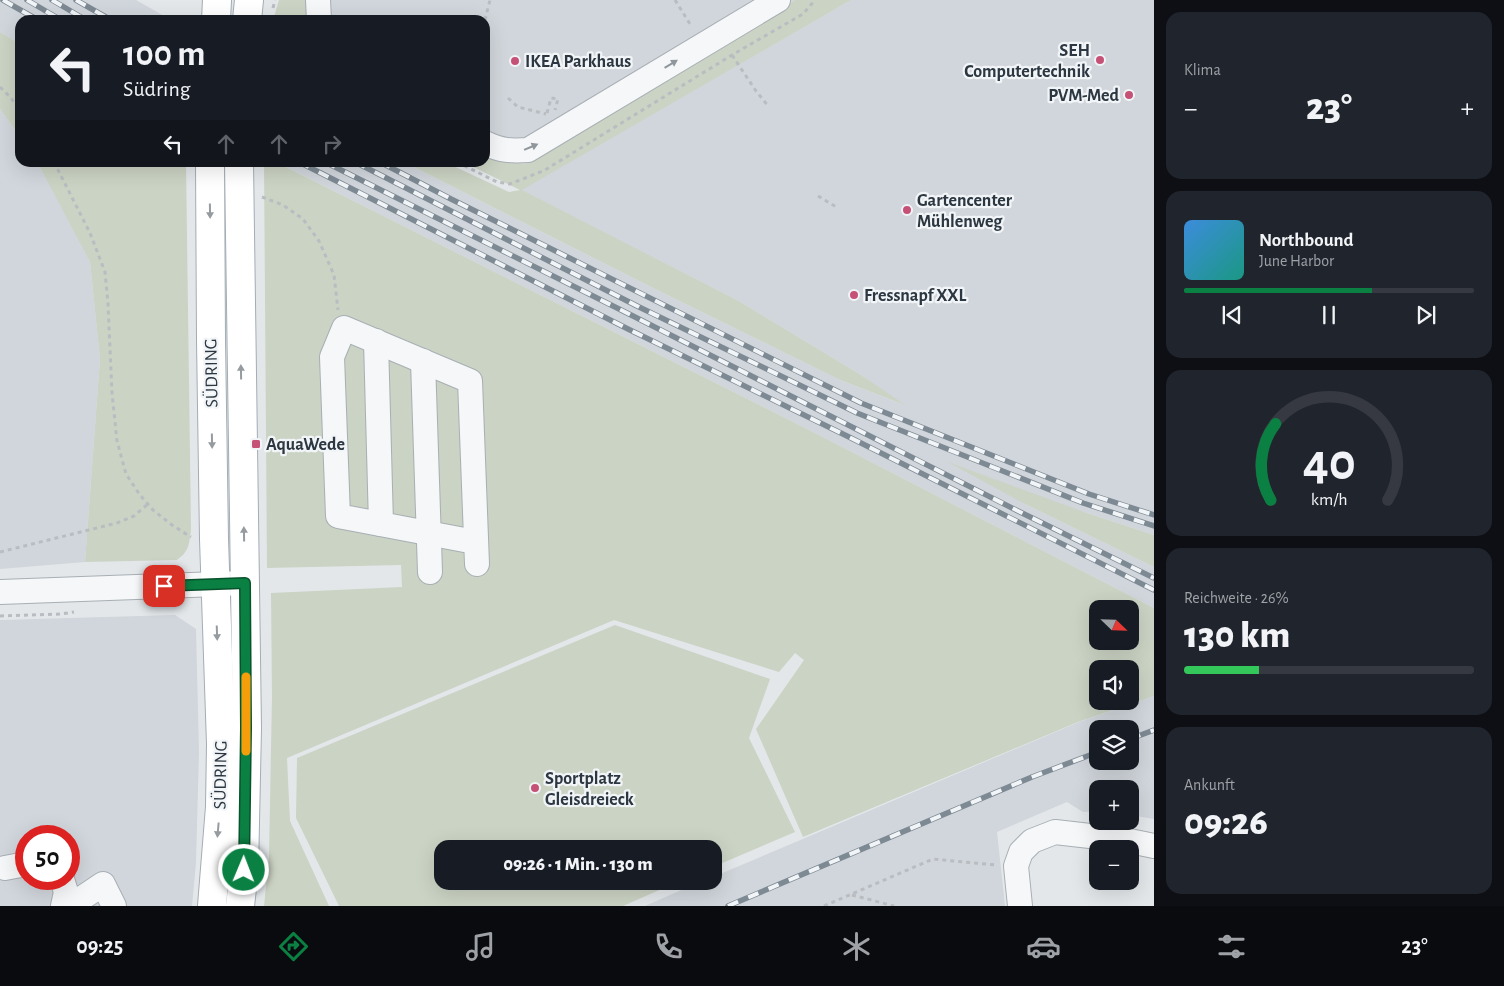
<!DOCTYPE html>
<html lang="de">
<meta charset="utf-8">
<style>
:root{--surface:#171b24;--page:#20242c;--text:#f1f3f6;--muted:#9ea1a6;--line:#363941;--accent:#0b8043}
body{margin:0;font-family:"Alegreya Sans",sans-serif;background:var(--page);color:var(--text);height:100vh;display:flex;flex-direction:column;font-size:19px;white-space:nowrap}
*{box-sizing:border-box;margin:0}
p{font-size:16px;color:var(--muted)}
.icon{flex:none;width:28px;height:28px;fill:none;stroke:currentColor;stroke-width:2;stroke-linecap:round;stroke-linejoin:round}
.map{position:relative;flex:1;overflow:hidden}
.panel{display:flex;flex-direction:column;gap:12px;padding:12px;background:#0d0f14;width:350px}
.panel>*{flex:none}
.hud{position:absolute;left:15px;top:15px;width:475px;height:152px;border-radius:15px;box-shadow:0 5px 20px #0002;background:#171b24;color:var(--text);overflow:hidden}
.needle{width:32px;rotate:113deg}
.controls{position:absolute;left:1089px;top:600px;display:grid;gap:10px}
.controls a{display:grid;place-items:center;width:50px;height:50px;border-radius:10px;background:var(--surface);box-shadow:0 5px 20px #0002;font-size:25px}
.speed{position:absolute;left:15px;top:825px;display:flex;gap:10px;font-size:25px;font-weight:700;text-align:center}
.speed>*{display:grid;place-content:center;width:65px;height:65px;border-radius:50%;background:var(--surface);box-shadow:0 5px 20px #0002;line-height:1}
.speed .limit{border:8px solid #d22;background:#fff;color:#111}
.pin{position:absolute;display:grid;place-items:center;width:42px;height:42px;color:#fff;margin:-21px;border-radius:10px;box-shadow:0 2px 8px #0006}
.me{position:absolute;width:55px;margin:-28px;rotate:1deg;stroke-linejoin:round;filter:drop-shadow(0 0 4px #0008)}
.turn{display:flex;align-items:center;gap:18px;height:105px;padding:0 25px;font-size:22px}
.turn .icon{width:65px;height:65px;stroke-width:2.5}
.turn b{display:block;font-size:35px;line-height:42px}
.lanes{display:flex;align-items:center;height:48px;padding:0 25px;background:#0003;justify-content:center;gap:25px;direction:ltr}
.lanes .off{opacity:.35}
.big{font-size:38px;font-weight:800;line-height:1.1}
.panel .card{flex:1;display:flex;flex-direction:column;justify-content:center;gap:8px;min-width:0;padding:0 18px;border-radius:15px;background:var(--page)}
.panel .dial{align-items:center;gap:0}
.dial svg{height:130px;overflow:visible;fill:none;stroke:var(--line);stroke-width:7;stroke-linecap:round;text-anchor:middle}
.dial text{fill:var(--text);stroke:none}
.song{display:flex;align-items:center;gap:15px}
.cover{width:60px;height:60px;border-radius:8px;background:linear-gradient(135deg,hsl(210 70% 55%),hsl(170 70% 35%))}
.played{height:5px;border-radius:2px;background:linear-gradient(90deg,var(--accent) 65%,var(--line) 65%)}
.keys{display:flex;justify-content:space-around;direction:ltr}
.heat{display:flex;justify-content:space-between;align-items:center;font-size:28px;direction:ltr}
.charge{height:8px;border-radius:4px;background:linear-gradient(90deg,#34c759 26%,var(--line) 0)}
.trip{position:absolute;left:434px;top:840px;width:288px;height:50px;border-radius:15px;background:var(--surface);box-shadow:0 5px 20px #0002;font-weight:800;line-height:50px;text-align:center}
.tab-bar{display:flex;height:80px;justify-content:space-around;align-items:center;background:#090b0e;color:var(--muted)}
.tab-bar .icon{width:35px;height:35px}
.tab-bar .selected{color:var(--accent)}
.tab-bar b{font-size:22px;color:var(--text)}
main{display:flex;flex:1;min-height:0}
.map>svg:first-child{display:block}
.built{fill:#d1d6dc;fill-rule:evenodd}
.green{fill:#cbd3c4;fill-rule:evenodd}
.lines{fill:none;stroke-linecap:round;stroke-linejoin:round}
.minor-casing{stroke:#a8afb4;stroke-width:26}
.major-casing{stroke:#a3adb5;stroke-width:30}
.path{stroke:#b9bdc1;stroke-width:3;stroke-dasharray:4 4;stroke-linecap:butt}
.minor{stroke:#f5f7f8;stroke-width:24}
.major{stroke:#fff;stroke-width:28}
.rail-casing{stroke:#7d8993;stroke-width:5.5}
.rail{stroke:#f2f5f7;stroke-width:4;stroke-dasharray:11;stroke-linecap:butt}
.oneway{fill:#90979c}
.oneway2{fill:#969ba0}
.route-casing{stroke:#07532c;stroke-width:12}
.route{stroke:#0b8043;stroke-width:9}
.slow{stroke:#f59e0b;stroke-width:9}
.poi-dot{fill:#c65177;stroke:#f2f5f7;stroke-width:2}
.labels{text-anchor:middle;stroke-width:4.5;stroke-linejoin:round;paint-order:stroke}
.poi-label{font-size:18px;font-weight:bold;fill:#2c3741;stroke:#f2f5f7;text-anchor:start}
.street-label{font-size:18px;fill:#2c3741;stroke:#f2f5f7}
</style>
<main>
<div class="map">
<svg width="1154" height="906" viewBox="0 0 1154 906">
<rect width="100%" height="100%" fill="#e3e7ea"/>
<!-- built -->
<g class="built">
<polygon points="0,0 136,0 171,20 20,20 20,44 0,32"/>
<polygon points="309,0 795,0 686,68 525,164 506,161 485,152 485,20 308,20"/>
<polygon points="851,0 1154,0 1154,535 1084,512 1023,503 1154,567 1154,608 815,433 278,163 406,163 649,286 840,380 902,404 866,378 737,300 521,190"/>
<polygon points="0,109 20,137 20,162 38,163 42,168 90,262 100,359 85,562 0,569"/>
<path d="M 175,615 L 196,629 L 199,752 L 196,863 L 192,906 L 0,906 L 0,620 ZM 26,836 L 69,836 L 69,879 L 26,879 Z"/>
<path d="M 1154,696 L 1154,819 L 1130,815 L 1130,789 L 1098,789 L 1097,811 L 1083,812 L 1067,802 L 997,832 L 1005,906 L 645,906 L 702,881 L 712,881 L 713,877 L 1079,722 ZM 1098,729 L 1130,729 L 1130,761 L 1098,761 Z"/>
</g>
<!-- green -->
<g class="green">
<polygon points="279,0 309,0 308,20 273,20"/>
<polygon points="795,0 851,0 522,190 737,300 866,378 905,405 840,380 649,286 406,163 447,163 509,192 520,190 465,163 485,162 485,152 506,161 525,164 686,68"/>
<polygon points="0,32 20,44 20,137 0,109"/>
<path d="M 38,163 L 186,163 L 191,530 C 189,545 189,551 177,560 L 85,562 L 100,359 L 90,262 Z"/>
<path d="M 264,163 L 278,163 L 815,433 L 1154,608 L 1154,696 L 1078,722 L 803,837 L 756,729 L 804,660 L 795,653 L 779,672 L 614,620 L 287,758 L 290,821 L 329,906 L 264,906 L 269,857 L 272,696 L 271,593 L 402,587 L 401,565 L 267,568 ZM 1098,609 L 1130,609 L 1130,641 L 1098,641 ZM 1098,669 L 1130,669 L 1130,701 L 1098,701 Z"/>
<polygon points="948,462 1084,512 1154,535 1154,567 1023,503"/>
<polygon points="615,625 770,679 749,738 795,832 713,867 712,849 442,849 442,881 680,881 623,906 339,906 296,818 297,758"/>
</g>
<g class="lines">
<defs>
<g id="minor">
<polyline points="318,0 319,20"/>
<path d="M 485,143 C 501,151 511,151 528,150 L 778,0"/>
<polyline points="376,341 381,524"/>
<polyline points="423,361 430,572"/>
<polyline points="475,542 338,516 332,357 344,328 470,381 477,564"/>
<polyline points="0,592 245,583"/>
<polyline points="5,868 26,864"/>
<polyline points="62,879 66,892 63,906"/>
<polyline points="70,906 103,884 114,906"/>
<polyline points="1020,906 1016,866 1021,852 1032,841 1055,832 1125,840 1154,846"/>
</g>
<g id="major">
<polyline points="216,20 217,0"/>
<polyline points="247,20 249,0"/>
<polyline points="210,162 211,340 214,539 221,744 220,807 212,906"/>
<polyline points="239,162 247,728 244,870 240,906"/>
</g>
</defs>
<!-- minor casing -->
<use href="#minor" class="minor-casing"/>
<!-- major casing -->
<use href="#major" class="major-casing"/>
<!-- path -->
<g class="path">
<polyline points="675,0 690,24"/>
<polyline points="273,8 275,0"/>
<polyline points="373,20 374,15"/>
<polyline points="485,20 490,0"/>
<polyline points="732,55 756,91 769,107"/>
<polyline points="0,87 11,98 20,110"/>
<polyline points="508,98 518,107 546,114"/>
<polyline points="547,113 551,98 558,99 555,110"/>
<polyline points="54,162 90,233 105,272 108,303 112,393 117,441 126,474 140,495 153,510 172,525 191,537"/>
<polyline points="457,162 497,182 510,184 545,170 732,55 803,14 815,0"/>
<polyline points="818,196 838,208"/>
<polyline points="262,197 283,205 303,219 319,241 334,275 338,310"/>
<polyline points="0,552 117,523 134,516 148,504"/>
<polyline points="0,616 61,614 74,612"/>
<polyline points="852,895 894,906"/>
<polyline points="824,906 933,859 996,865"/>
</g>
<!-- minor -->
<use href="#minor" class="minor"/>
<!-- major -->
<use href="#major" class="major"/>
<defs>
<g id="rail">
<polyline points="3,0 38,20"/>
<polyline points="27,0 61,20"/>
<polyline points="52,0 86,20"/>
<polyline points="76,0 111,20"/>
<polyline points="299,162 628,329 847,436 1154,590"/>
<polyline points="325,162 633,316 1018,511 1154,578"/>
<polyline points="355,162 637,306 857,413 1083,503 1154,526"/>
<polyline points="380,162 451,199 861,403 1089,494 1154,515"/>
<polyline points="1130,739 1154,730"/>
<polyline points="728,906 1032,777 1098,752"/>
</g>
</defs>
<!-- rail casing -->
<use href="#rail" class="rail-casing"/>
<!-- rail -->
<use href="#rail" class="rail"/>
</g>
<!-- one-way arrows -->
<defs><path id="oneway-solid" d="M-6-.8H1V-3.2L6.5 0L1 3.2V.8H-6Z" transform="scale(1.25)"/></defs>
<g class="oneway">
<use href="#oneway-solid" transform="translate(671 64) rotate(-31)"/>
<use href="#oneway-solid" transform="translate(531 147) rotate(-23)"/>
</g>
<g class="oneway2">
<use href="#oneway-solid" transform="translate(210 211) rotate(89)"/>
<use href="#oneway-solid" transform="translate(241 372) rotate(-91)"/>
<use href="#oneway-solid" transform="translate(212 441) rotate(89)"/>
<use href="#oneway-solid" transform="translate(244 534) rotate(-91)"/>
<use href="#oneway-solid" transform="translate(217 633) rotate(88)"/>
<use href="#oneway-solid" transform="translate(218 830) rotate(95)"/>
</g>
<g class="lines">
<defs>
<polyline id="route" points="164,586 245,583 246,728 244,870"/>
</defs>
<!-- route casing -->
<use href="#route" class="route-casing"/>
<!-- route -->
<use href="#route" class="route"/>
<!-- slow -->
<polyline class="slow" points="246,677 246,751"/>
</g>
<!-- markers -->
<g class="poi-dot">
<circle cx="1100" cy="60" r="5"/>
<circle cx="515" cy="61" r="5"/>
<circle cx="1129" cy="95" r="5"/>
<circle cx="907" cy="210" r="5"/>
<circle cx="854" cy="295" r="5"/>
<rect x="251" y="439" width="10" height="10" rx="2.5"/>
<circle cx="535" cy="788" r="5"/>
</g>
<g class="labels">
<!-- poi labels -->
<g class="poi-label">
<text x="1090" y="56" text-anchor="end">SEH<tspan x="1090" dy="21">Computertechnik</tspan></text>
<text x="525" y="67">IKEA Parkhaus</text>
<text x="1119" y="101" text-anchor="end">PVM-Med</text>
<text x="917" y="206">Gartencenter<tspan x="917" dy="21">Mühlenweg</tspan></text>
<text x="864" y="301">Fressnapf XXL</text>
<text x="266" y="450">AquaWede</text>
<text x="545" y="784">Sportplatz<tspan x="545" dy="21">Gleisdreieck</tspan></text>
</g>
<!-- street labels -->
<g class="street-label">
<text transform="translate(211 373) rotate(-91)" y="6">SÜDRING</text>
<text transform="translate(220 775) rotate(-89)" y="6">SÜDRING</text>
</g>
</g>
</svg>
<div class="controls">
<a><svg class="needle" viewBox="-14 -14 28 28"><path d="M0-13l5 13h-10z" fill="#e53935"/><path d="M0 13l5-13h-10z" fill="#9ea1a6"/></svg></a>
<a><svg class="icon" aria-label="sound" viewBox="0 0 24 24"><path d="M4 9h4l5-4v14l-5-4H4zM17 9q2 3 0 6"/></svg></a>
<a><svg class="icon" aria-label="layers" viewBox="0 0 24 24"><path d="M12 4l9 5-9 5-9-5zM3 14l9 5 9-5"/></svg></a>
<a>+</a>
<a>−</a>
</div>
<div class="speed"><div class="limit">50</div></div>
<div class="pin" style="left:164px;top:586px;background:#d93025"><svg class="icon" aria-label="arrive" viewBox="0 0 24 24"><path d="M6 21V4h12l-3 4 3 4H6"/></svg></div>
<svg class="me" style="left:244px;top:870px" viewBox="-20 -20 40 40"><circle r="17" fill="#0b8043" stroke="#fff" stroke-width="3"/><path d="M0-11L8 9 0 5-8 9z" fill="#fff"/></svg>
<div class="trip">09:26 · 1 Min. · 130 m</div>
<div class="hud">
<div class="turn"><svg class="icon" aria-label="left" viewBox="0 0 24 24"><path d="M17 20v-9H6M10 6l-5 5 5 5"/></svg><div><b>100 m</b>Südring</div></div>
<div class="lanes"><svg class="icon" aria-label="left" viewBox="0 0 24 24"><path d="M17 20v-9H6M10 6l-5 5 5 5"/></svg><svg class="icon off" aria-label="ahead" viewBox="0 0 24 24"><path d="M12 20V5M6 11l6-6 6 6"/></svg><svg class="icon off" aria-label="ahead" viewBox="0 0 24 24"><path d="M12 20V5M6 11l6-6 6 6"/></svg><svg class="icon off" aria-label="right" viewBox="0 0 24 24"><path d="M7 20v-9h11M14 6l5 5-5 5"/></svg></div>
</div>
</div>
<section class="panel">
<div class="card"><p>Klima</p>
<div class="heat"><a>−</a><b class="big">23°</b><a>+</a></div>
</div>
<div class="card">
<div class="song"><i class="cover"></i><div><b>Northbound</b><p>June Harbor</p></div></div>
<div class="played"></div>
<div class="keys"><svg class="icon" aria-label="previous" viewBox="0 0 24 24"><path d="M18 5L8 12l10 7zM5 5v14"/></svg><svg class="icon" aria-label="pause" viewBox="0 0 24 24"><path d="M8 5v14M16 5v14"/></svg><svg class="icon" aria-label="next" viewBox="0 0 24 24"><path d="M6 5l10 7-10 7zM19 5v14"/></svg></div>
</div>
<div class="card dial"><svg viewBox="0 0 100 80">
<path d="M14 69A42 42 0 1 1 86 69"/>
<path d="M14 69A42 42 0 0 1 17 22" stroke="#0b8043"/>
<text x="50" y="56" font-size="32" font-weight="700">40</text>
<text x="50" y="72" font-size="11">km/h</text>
</svg></div>
<div class="card"><p>Reichweite · 26%</p><b class="big">130 km</b><div class="charge"></div></div>
<div class="card"><p>Ankunft</p><b class="big">09:26</b></div>
</section>
</main>
<nav class="tab-bar">
<b>09:25</b>
<svg class="icon selected" aria-label="directions" viewBox="0 0 24 24"><path d="M12 3l9 9-9 9-9-9zM9 14v-3h6M13 9l2 2-2 2"/></svg>
<svg class="icon" aria-label="music" viewBox="0 0 24 24"><path d="M9 18V5l10-2v13"/><circle cx="6" cy="18" r="3"/><circle cx="16" cy="16" r="3"/></svg>
<svg class="icon" aria-label="phone" viewBox="0 0 24 24"><path d="M5 4h4l2 5-3 2q2 4 5 5l2-3 5 2v4C11 20 4 13 5 4z"/></svg>
<svg class="icon" aria-label="climate" viewBox="0 0 24 24"><path d="M12 3v18M4 7l16 10M4 17L20 7"/></svg>
<svg class="icon" aria-label="car" viewBox="0 0 24 24"><path d="M5 17H2v-5l4-1 3-4h7l3 4 3 1v5h-3M9 17h6M6 11h13"/><circle cx="7" cy="17" r="2"/><circle cx="17" cy="17" r="2"/></svg>
<svg class="icon" aria-label="filters" viewBox="0 0 24 24"><path d="M4 7h16M4 17h16"/><circle cx="9" cy="7" r="2"/><circle cx="15" cy="17" r="2"/></svg>
<b>23°</b>
</nav>
